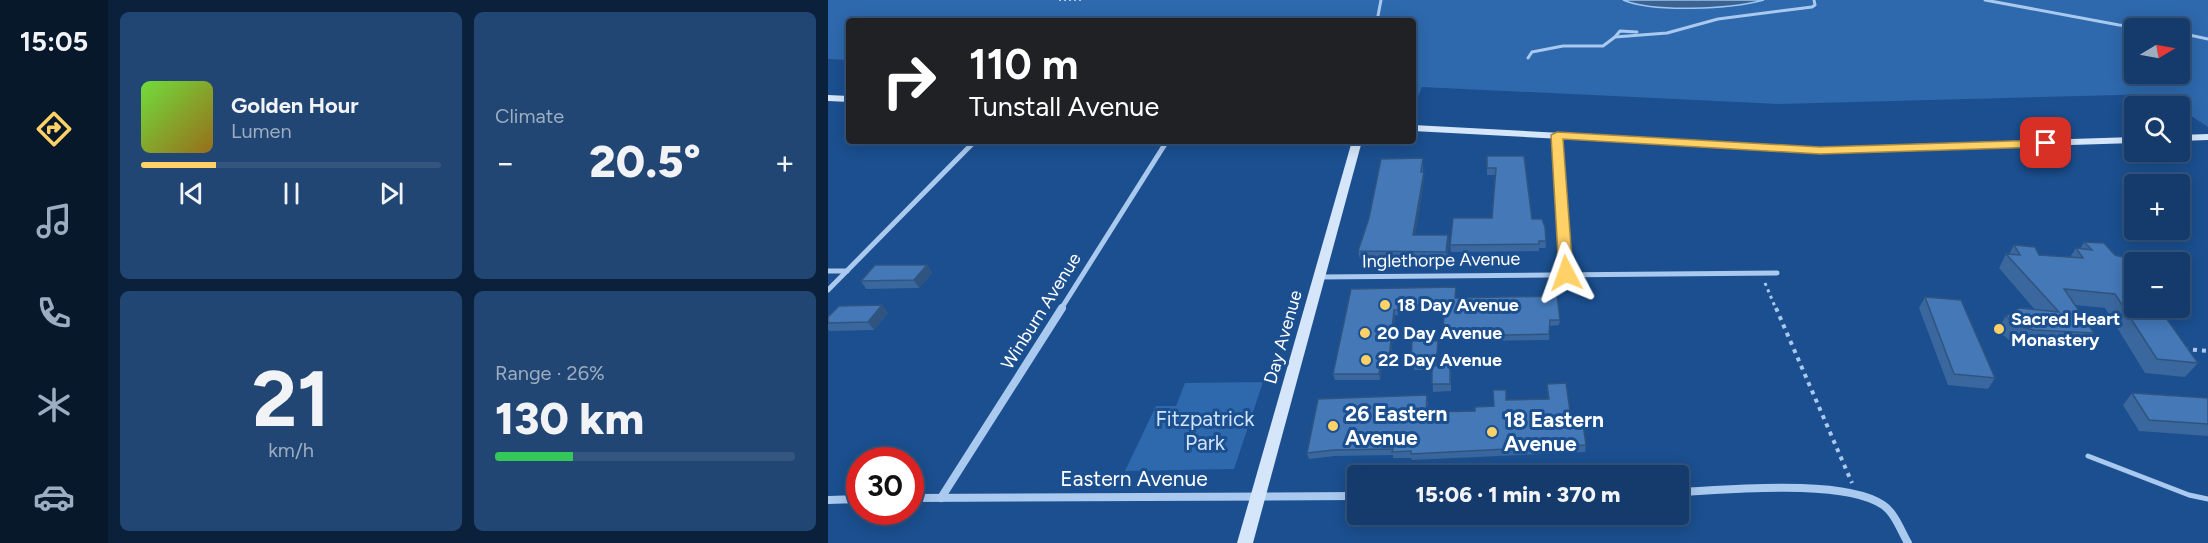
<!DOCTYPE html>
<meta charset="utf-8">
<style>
:root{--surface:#143b6b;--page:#214673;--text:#f1f3f6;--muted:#9dadc1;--line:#33557e;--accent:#ffd166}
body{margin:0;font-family:Figtree,sans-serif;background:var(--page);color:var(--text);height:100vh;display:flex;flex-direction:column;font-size:22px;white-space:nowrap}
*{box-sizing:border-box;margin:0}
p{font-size:20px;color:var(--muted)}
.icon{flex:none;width:33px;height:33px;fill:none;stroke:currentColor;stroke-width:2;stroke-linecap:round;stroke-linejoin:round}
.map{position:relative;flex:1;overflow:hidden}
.drawer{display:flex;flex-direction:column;gap:12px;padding:12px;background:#0b203b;width:720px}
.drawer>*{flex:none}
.top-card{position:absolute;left:18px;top:18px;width:570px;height:126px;border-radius:6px;box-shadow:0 3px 15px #0003,0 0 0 2px var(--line);background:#202124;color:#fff;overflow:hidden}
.needle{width:39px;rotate:80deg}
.tools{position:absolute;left:1296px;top:18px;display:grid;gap:12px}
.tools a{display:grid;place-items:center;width:66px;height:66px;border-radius:6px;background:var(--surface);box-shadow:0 3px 15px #0003,0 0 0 2px var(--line);font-size:30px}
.speed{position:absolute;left:18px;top:447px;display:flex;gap:12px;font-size:30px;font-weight:700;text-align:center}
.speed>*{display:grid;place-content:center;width:78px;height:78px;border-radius:50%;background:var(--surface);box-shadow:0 3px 15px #0003,0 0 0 2px var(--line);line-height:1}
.speed .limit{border:9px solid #d22;background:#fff;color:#111}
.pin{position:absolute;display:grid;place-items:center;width:51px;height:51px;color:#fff;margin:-26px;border-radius:12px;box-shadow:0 3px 9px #0006}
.me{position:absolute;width:66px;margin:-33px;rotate:356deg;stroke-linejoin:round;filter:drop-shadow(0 0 4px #0008)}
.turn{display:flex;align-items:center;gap:21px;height:126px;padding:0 24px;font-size:27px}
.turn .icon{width:78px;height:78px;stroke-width:2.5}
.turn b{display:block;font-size:42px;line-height:51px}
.big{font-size:45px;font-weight:800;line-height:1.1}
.drawer .tile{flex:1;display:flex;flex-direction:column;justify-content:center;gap:9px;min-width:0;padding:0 21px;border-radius:9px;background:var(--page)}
.drawer .dial{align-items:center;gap:0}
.dial b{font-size:78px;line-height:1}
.song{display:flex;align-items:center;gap:18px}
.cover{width:72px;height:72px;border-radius:9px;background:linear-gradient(135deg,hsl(100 70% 55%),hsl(40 70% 35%))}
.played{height:6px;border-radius:3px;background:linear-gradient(90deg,var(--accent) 25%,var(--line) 25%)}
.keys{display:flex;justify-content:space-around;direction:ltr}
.heat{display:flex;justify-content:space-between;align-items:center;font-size:33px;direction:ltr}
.charge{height:9px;border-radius:4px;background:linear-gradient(90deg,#34c759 26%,var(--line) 0)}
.drawer .tiles{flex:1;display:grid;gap:12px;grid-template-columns:repeat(2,1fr)}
.trip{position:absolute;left:519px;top:465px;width:342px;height:60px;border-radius:6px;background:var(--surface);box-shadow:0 3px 15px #0003,0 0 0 2px var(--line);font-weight:800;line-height:60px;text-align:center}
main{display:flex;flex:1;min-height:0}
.tabs{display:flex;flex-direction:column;width:108px;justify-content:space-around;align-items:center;background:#08182b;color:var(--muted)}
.tabs .icon{width:42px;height:42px}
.tabs .on{color:var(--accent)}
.tabs b{font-size:27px;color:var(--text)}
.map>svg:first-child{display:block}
.green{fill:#2e69ad;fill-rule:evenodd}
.water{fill:#3c6290;stroke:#9cc4f0;stroke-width:1.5}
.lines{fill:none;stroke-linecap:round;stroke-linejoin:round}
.path-far2{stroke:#a9c9ee;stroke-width:2;stroke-dasharray:2 3;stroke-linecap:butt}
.path-far1{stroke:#a9c9ee;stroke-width:3;stroke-dasharray:3 4;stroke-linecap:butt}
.path{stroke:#a9c9ee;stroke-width:4;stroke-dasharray:4 5;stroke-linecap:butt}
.lane-far1{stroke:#a9c9ee;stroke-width:3}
.lane{stroke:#a9c9ee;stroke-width:5}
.street-far1{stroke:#a9c9ee;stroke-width:5}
.street{stroke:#a9c9ee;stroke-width:8}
.secondary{fill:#d6e6fa;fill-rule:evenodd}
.wall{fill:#3a679d}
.shaded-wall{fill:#305480}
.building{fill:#4478b7;stroke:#305480;stroke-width:1.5}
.route{fill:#ffd166;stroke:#a68842;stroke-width:1.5}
.poi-dot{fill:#ffd166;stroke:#1b4f8f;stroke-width:2}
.labels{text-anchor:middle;stroke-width:6;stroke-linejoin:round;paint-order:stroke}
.street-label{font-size:18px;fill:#fff;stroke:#1b4f8f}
.poi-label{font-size:18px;font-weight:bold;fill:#fff;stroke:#1b4f8f;text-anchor:start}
.near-poi-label{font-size:21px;font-weight:bold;fill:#fff;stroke:#1b4f8f;text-anchor:start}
.near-park-label{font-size:21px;fill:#cfe3fa;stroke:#1b4f8f}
.near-street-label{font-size:21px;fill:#fff;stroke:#1b4f8f}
</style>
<main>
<nav class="tabs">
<b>15:05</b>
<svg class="icon on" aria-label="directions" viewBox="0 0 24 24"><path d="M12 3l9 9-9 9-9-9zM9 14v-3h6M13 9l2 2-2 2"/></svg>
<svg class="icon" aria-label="music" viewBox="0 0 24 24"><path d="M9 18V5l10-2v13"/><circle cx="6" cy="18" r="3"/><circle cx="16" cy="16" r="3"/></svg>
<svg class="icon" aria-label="phone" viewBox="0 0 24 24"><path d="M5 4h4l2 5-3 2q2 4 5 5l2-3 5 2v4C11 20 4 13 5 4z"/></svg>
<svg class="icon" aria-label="climate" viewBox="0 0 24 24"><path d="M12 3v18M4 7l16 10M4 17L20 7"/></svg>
<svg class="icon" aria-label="car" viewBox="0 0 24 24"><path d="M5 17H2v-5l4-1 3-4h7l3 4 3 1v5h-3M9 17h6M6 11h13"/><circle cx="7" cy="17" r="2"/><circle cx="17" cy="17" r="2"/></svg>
</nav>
<section class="drawer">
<div class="tiles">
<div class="tile">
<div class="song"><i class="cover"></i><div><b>Golden Hour</b><p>Lumen</p></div></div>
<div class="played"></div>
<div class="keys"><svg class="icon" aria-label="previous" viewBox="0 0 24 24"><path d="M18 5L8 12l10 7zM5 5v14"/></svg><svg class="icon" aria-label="pause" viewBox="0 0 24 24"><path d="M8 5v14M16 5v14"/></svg><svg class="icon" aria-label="next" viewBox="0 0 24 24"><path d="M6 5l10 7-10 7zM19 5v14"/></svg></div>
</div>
<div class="tile"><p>Climate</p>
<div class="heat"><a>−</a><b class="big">20.5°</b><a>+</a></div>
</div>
<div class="tile dial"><b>21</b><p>km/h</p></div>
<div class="tile"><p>Range · 26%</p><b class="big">130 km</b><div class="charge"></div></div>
</div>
</section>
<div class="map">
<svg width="1380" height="543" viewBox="0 0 1380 543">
<rect width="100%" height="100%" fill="#1b4f8f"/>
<!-- green -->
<g class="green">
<path d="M 0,0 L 1380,0 L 1380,127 L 1330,94 L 951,104 L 594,87 L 585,108 L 585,21 L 21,21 L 21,60 L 0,59 ZM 1306,28 L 1352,28 L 1352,74 L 1306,74 Z"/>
<polygon points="435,382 406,469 297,471 328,406 348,406 357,383"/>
</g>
<!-- water -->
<path class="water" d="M 795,0 L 936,0 C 903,9 826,13 795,0 Z"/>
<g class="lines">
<!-- path-far2 -->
<polyline class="path-far2" points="231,0 256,0"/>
<!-- path-far1 -->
<polyline class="path-far1" points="937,283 948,309"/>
<!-- path -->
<g class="path">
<polyline points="948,308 1024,483"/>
<polyline points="1356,349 1380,351"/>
</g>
<!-- lane-far1 -->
<g class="lane-far1">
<polyline points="1157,0 1291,25 1332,28"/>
<polyline points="549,21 553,0"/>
<polyline points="1352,33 1380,39"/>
<polyline points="787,37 792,31 809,32"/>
<polyline points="700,58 704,52 735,46 775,46 787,37 839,33 890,19 984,7 987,5 986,0"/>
</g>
<!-- lane -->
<polyline class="lane" points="1260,456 1361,495 1380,499"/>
<!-- street-far1 -->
<g class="street-far1">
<polyline points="729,135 738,273"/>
<polyline points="0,271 19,271"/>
<polyline points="492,277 949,273"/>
<polyline points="0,290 147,141"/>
<polyline points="233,309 339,141"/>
</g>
<!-- street -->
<g class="street">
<path d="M 850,492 C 898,490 1016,478 1055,505 C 1067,513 1073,531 1080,543"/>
<polyline points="82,498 530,496"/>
<polyline points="113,498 234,308"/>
<polyline points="0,500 32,499"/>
</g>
<!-- secondary -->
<g class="secondary">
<polygon points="0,95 21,96 21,102 0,101"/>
<polygon points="585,125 992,147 1306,137 1306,143 992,153 585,131"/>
<polygon points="1380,134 1380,140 1352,141 1352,135"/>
<polygon points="524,141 534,141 425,543 409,543"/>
</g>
</g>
<!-- wall -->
<g class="wall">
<polygon points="659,156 704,219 717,227 718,248 711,248 711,251 623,252 622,245 664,218 667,175 659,175"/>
<polygon points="595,158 595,172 596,180 587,235 620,235 621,243 619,260 532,259 530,251"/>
<polygon points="1256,242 1276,243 1306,308 1370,363 1357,377 1317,373 1277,308 1247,305 1266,333 1256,347 1197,344 1181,340 1169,330 1178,316 1207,310 1171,268 1178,254 1181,254 1186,245 1211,255 1242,257 1248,248 1252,249"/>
<polygon points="99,265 104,273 91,288 38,289 33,281"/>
<polygon points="628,287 628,298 732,320 731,325 722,326 721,340 643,341 643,337 615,338 615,332 617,307 592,307 592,310 571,308 570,315 567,315 562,366 554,366 552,380 507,380 505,374 523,289"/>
<polygon points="1097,297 1167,378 1160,389 1120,385 1091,308"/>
<polygon points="54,305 60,313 46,330 1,331 0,329 0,317"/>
<polygon points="610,341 608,365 623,373 623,391 605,392 604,370 586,370 586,366 583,366 583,362"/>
<polygon points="719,384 743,418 758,445 757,452 584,460 583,458 565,458 565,455 507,456 481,459 479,453 600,401 599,412 647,411 666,406 678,400 720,399"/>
<polygon points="1304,393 1380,398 1380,436 1311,431 1295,405"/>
</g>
<!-- shaded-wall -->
<g class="shaded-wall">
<polygon points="596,172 596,180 586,243 585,235"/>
<polygon points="620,235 621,243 619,260 618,252"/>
<polygon points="99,265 104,273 91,288 86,280"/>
<polygon points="54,305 60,313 46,330 40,322"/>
<polygon points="566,310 567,315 562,366 561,360"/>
<polygon points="553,360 554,366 552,380 551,374"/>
</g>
<!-- building -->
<g class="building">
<polygon points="659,156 696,156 704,219 714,219 717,227 718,241 711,241 711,244 622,245 625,218 664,218 668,168 659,168"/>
<polygon points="595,158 593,172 596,172 585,235 620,235 618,252 530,251 541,218 553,159"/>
<polygon points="1256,242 1276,243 1287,255 1302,259 1306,265 1306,269 1305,270 1306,273 1306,308 1331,308 1370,363 1329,359 1287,294 1236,289 1266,333 1206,330 1189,326 1178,316 1191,308 1231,312 1178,254 1192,255 1186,245 1207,247 1211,255 1255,258 1248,248 1264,250"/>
<polygon points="47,265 99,265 86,280 33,281"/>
<polygon points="628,287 627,298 729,296 732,320 722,320 721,334 643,336 643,332 615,332 617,301 592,301 591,305 571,303 570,310 566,310 561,360 553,360 551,374 505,374 523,289"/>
<polygon points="1097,297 1133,300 1167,378 1126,374"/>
<polygon points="54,305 40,322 0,323 0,317 11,306"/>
<polygon points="584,341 610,341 608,365 586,366 586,362 583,362"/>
<polygon points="622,365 622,384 604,384 604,366"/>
<polygon points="738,383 743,418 754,417 758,445 583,454 583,451 564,452 565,449 506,450 479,453 490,399 599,395 598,412 647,411 647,407 666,406 665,390 678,390 678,400 721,399 719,384"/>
<polygon points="1304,393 1380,398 1380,424 1321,420"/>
</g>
<!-- route -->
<polygon class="route" points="729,132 992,147 1218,140 1223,143 1218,147 992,154 735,139 745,273 738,277 731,273 723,135"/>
<!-- markers -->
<g class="poi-dot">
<circle cx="557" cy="305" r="6"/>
<circle cx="1171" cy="329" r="6"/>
<circle cx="537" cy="333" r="6"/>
<circle cx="538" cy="360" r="6"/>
<circle cx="505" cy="426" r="6"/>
<circle cx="664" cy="432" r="6"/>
</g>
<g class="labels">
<!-- street labels -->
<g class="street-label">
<text transform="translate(613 260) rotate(-1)" y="6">Inglethorpe Avenue</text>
<text transform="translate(213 311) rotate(-58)" y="6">Winburn Avenue</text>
<text transform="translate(455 337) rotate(-74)" y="6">Day Avenue</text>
</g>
<!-- poi labels -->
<g class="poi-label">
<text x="569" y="311">18 Day Avenue</text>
<text x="1183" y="325">Sacred Heart<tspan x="1183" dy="21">Monastery</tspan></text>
<text x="549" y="339">20 Day Avenue</text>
<text x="550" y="366">22 Day Avenue</text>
</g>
<!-- near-poi labels -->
<g class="near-poi-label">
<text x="517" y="421">26 Eastern<tspan x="517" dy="24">Avenue</tspan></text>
<text x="676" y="427">18 Eastern<tspan x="676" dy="24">Avenue</tspan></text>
</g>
<!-- near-park labels -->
<g class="near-park-label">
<text x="377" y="426">Fitzpatrick<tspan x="377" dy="24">Park</tspan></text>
</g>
<!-- near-street labels -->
<g class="near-street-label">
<text x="306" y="486">Eastern Avenue</text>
</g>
</g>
</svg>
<div class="tools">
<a><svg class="needle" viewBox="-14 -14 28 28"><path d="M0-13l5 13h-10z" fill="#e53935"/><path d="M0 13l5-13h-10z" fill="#9dadc1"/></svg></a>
<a><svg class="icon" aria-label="search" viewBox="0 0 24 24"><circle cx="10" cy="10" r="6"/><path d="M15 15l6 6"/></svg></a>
<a>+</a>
<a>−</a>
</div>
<div class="speed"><div class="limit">30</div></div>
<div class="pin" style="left:1218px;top:143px;background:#d93025"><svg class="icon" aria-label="arrive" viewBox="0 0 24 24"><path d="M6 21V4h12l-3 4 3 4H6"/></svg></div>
<svg class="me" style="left:738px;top:273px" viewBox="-20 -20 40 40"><path d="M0-17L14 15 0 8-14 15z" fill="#ffd166" stroke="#fff" stroke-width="4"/></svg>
<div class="trip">15:06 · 1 min · 370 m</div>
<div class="top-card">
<div class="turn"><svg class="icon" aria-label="right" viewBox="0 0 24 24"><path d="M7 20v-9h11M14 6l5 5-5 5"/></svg><div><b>110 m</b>Tunstall Avenue</div></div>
</div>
</div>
</main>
